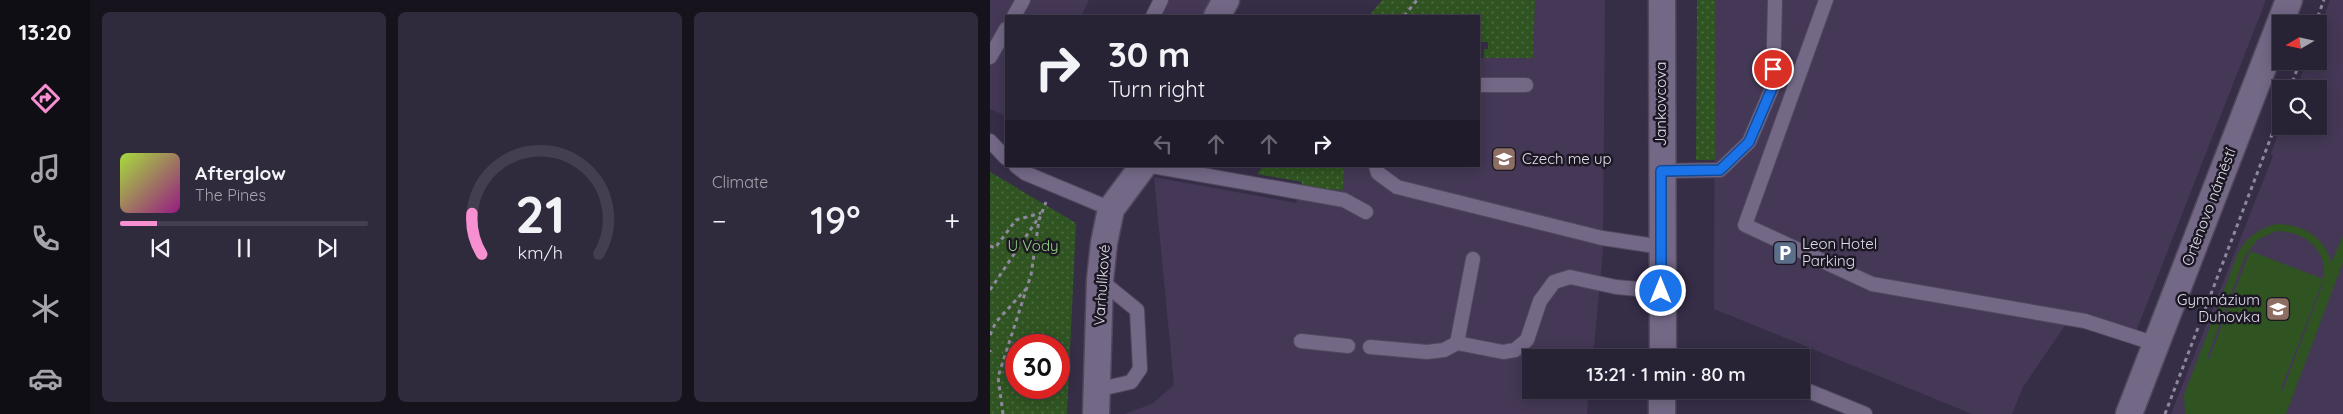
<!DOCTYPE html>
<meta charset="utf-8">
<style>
:root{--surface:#282235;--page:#302a3d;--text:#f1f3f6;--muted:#a5a4ad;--line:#443f50;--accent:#f690d1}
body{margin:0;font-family:Quicksand,sans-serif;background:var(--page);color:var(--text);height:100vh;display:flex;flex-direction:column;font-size:19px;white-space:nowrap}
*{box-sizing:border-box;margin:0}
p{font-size:16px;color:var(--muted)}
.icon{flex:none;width:28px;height:28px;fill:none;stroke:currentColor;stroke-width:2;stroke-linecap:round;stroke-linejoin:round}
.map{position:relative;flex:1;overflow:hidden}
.side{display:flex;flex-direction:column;gap:12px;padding:12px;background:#16131d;width:900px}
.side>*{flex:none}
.hud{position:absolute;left:15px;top:15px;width:475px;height:152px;border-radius:0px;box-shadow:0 2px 12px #0003,0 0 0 1px var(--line);background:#282235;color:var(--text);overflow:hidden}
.needle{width:32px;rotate:261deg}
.buttons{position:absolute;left:1282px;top:15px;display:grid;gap:10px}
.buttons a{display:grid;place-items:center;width:55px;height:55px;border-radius:0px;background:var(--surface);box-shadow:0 2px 12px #0003,0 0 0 1px var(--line);font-size:25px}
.speed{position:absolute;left:15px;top:334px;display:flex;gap:10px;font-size:25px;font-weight:700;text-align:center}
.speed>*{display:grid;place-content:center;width:65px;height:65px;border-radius:50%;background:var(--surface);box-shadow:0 2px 12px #0003,0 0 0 1px var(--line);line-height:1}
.speed .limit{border:8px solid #d22;background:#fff;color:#111}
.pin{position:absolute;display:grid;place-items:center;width:42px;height:42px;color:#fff;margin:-21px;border:2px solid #fff;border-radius:50%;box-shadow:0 1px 5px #0007}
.me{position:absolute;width:55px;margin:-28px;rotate:0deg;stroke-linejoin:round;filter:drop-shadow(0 0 4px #0008)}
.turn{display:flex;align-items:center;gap:18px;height:105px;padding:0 20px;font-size:22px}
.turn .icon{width:65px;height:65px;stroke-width:2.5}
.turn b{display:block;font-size:35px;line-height:42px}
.lanes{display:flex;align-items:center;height:48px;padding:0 20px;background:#0003;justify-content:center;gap:25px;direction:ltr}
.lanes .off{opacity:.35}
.big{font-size:38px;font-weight:600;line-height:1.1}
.side .card{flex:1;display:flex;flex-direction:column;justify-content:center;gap:8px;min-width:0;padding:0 18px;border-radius:8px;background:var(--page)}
.side .dial{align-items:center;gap:0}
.dial svg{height:130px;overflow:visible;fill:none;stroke:var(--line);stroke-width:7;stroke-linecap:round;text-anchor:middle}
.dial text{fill:var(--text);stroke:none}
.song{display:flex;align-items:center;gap:15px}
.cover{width:60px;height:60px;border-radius:8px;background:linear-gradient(135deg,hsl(80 70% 55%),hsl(310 70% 35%))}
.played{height:5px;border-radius:2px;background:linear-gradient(90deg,var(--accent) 15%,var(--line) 15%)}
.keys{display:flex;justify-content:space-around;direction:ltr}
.heat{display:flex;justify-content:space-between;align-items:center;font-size:28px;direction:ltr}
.side .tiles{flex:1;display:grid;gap:12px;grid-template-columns:repeat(3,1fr)}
.trip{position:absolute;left:532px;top:349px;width:288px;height:50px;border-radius:0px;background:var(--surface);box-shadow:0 2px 12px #0003,0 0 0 1px var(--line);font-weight:600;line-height:50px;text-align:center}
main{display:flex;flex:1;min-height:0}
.menu{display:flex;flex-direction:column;width:90px;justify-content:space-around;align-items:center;background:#100e15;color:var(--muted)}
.menu .icon{width:35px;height:35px}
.menu .current{color:var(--accent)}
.menu b{font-size:22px;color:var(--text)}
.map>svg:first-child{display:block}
.built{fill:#443856}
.grass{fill:url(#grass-dots);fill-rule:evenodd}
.pitch{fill:#2f5421;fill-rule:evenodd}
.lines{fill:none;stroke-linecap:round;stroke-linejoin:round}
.service-casing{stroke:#51485e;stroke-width:16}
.minor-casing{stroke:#51485e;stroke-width:29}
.path{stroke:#8f879d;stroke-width:3;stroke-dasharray:4 4;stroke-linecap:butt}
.service{stroke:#736886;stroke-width:14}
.minor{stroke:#736886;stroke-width:26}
.route-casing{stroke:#114b97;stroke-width:12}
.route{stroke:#1a73e8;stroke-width:9}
.labels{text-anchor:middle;stroke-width:5;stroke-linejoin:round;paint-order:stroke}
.street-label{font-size:15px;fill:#e1dbec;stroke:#1c1823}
.poi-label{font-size:15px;fill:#e1dbec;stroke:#1c1823;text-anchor:start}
.park-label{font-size:15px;fill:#94d47e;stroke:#1c1823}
</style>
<main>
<nav class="menu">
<b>13:20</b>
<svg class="icon current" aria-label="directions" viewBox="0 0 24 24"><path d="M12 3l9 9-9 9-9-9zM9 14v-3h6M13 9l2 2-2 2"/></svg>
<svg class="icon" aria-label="music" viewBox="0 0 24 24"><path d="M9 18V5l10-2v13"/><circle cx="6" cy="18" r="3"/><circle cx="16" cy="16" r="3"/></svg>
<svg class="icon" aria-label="phone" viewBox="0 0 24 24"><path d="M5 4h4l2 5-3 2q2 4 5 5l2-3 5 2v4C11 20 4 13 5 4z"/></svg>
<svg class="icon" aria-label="climate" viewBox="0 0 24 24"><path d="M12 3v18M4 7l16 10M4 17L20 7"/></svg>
<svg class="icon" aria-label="car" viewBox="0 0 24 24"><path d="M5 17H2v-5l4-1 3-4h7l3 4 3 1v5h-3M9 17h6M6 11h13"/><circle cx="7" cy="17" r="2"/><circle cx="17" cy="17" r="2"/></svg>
</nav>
<section class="side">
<div class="tiles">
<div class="card">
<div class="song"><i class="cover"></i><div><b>Afterglow</b><p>The Pines</p></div></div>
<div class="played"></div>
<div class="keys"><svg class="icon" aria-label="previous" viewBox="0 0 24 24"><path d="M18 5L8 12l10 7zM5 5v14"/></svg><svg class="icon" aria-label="pause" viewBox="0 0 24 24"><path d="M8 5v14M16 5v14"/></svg><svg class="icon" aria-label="next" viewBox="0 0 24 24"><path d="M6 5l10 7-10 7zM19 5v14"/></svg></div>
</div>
<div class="card dial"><svg viewBox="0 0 100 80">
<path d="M14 69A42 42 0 1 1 86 69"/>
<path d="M14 69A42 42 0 0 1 8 44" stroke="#f690d1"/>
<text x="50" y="56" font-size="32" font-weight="700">21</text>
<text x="50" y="72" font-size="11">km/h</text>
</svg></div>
<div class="card"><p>Climate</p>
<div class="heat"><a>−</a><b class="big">19°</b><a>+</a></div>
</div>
</div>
</section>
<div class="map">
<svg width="1353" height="414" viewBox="0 0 1353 414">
<defs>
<pattern id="grass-dots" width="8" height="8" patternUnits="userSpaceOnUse" patternTransform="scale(1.25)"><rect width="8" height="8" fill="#2f5421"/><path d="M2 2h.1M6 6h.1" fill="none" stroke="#4d6c41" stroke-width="1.8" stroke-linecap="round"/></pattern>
</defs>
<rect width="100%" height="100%" fill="#362d47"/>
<!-- built -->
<g class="built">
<polygon points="0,0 99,0 91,16 16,16 16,116 0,109"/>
<polygon points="164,0 220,0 212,16 156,16"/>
<polygon points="545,0 615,0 613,252 603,357 541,358 541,390 599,390 597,414 134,414 162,404 184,385 164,177 306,203 312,188 352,190 354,166 489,166 489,58 543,58"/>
<polygon points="725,0 1276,0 1142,342 1076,324 1033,387 1022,414 982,414 724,309"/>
<polygon points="1340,0 1353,0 1353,414 1181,414 1283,156 1281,154 1291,126 1329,126 1329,89 1306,89 1317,61 1329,61 1329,30"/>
</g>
<!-- grass -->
<g class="grass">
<polygon points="392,0 545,0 543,58 494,58 494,49 498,49 498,42 489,42 489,16 379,16"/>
<polygon points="707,0 725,0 725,160 706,160"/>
<polygon points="273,166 354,166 353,190 312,188 312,182 267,174"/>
<path d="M 0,172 L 86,223 L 77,414 L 0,414 ZM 26,345 L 69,345 L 69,388 L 26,388 Z"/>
</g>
<!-- pitch -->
<path class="pitch" d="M 1286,224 C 1310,224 1336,236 1341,263 L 1353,236 L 1353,262 L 1296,414 L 1195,414 L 1194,395 L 1248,253 C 1257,237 1268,229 1286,224 ZM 1286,231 C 1313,231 1339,249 1333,279 L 1260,251 L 1219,359 L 1217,358 L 1255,256 L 1267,240 ZM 1333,280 L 1332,286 L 1292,392 L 1292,386 Z"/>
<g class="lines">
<defs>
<g id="service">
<polyline points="836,0 755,225 882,284 1095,321 1166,344"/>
<polyline points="24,16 33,0"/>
<polyline points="163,16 171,0"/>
<polyline points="0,57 16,29"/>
<polyline points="489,85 536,85"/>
<polyline points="0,141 16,158"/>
<polyline points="26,166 35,173 121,209"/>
<polyline points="162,166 354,200 376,212"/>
<polyline points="386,166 388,173 407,187 612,238 672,247"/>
<polyline points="671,171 730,170 759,142 783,86 785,0"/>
<polyline points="311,341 358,346"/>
<polyline points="467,343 483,259"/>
<polyline points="380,347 437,352 454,350 467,343 513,352 525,350 537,340 550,301 564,282 580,277 626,287 671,291"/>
<polyline points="811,388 875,414"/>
<polyline points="106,390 141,382 150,369 147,310 110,280"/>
</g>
<g id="minor">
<polyline points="672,0 673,358"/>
<polyline points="227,16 236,0"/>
<polyline points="106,414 110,280 114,243 121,209 153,166"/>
<polyline points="672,414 672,390"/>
<polyline points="1139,414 1299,0"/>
</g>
</defs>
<!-- service casing -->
<use href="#service" class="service-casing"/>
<!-- minor casing -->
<use href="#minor" class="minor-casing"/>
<!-- path -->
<g class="path">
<polyline points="414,16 427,0"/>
<polyline points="1325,24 1334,0"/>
<polyline points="1300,89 1310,61"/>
<polyline points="0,246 5,248 26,220 51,213"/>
<polyline points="0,290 49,217"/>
<polyline points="0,335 6,322 36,289"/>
<polyline points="0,350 0,352"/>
<polyline points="13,414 8,377 41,275 49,220 56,202"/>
<polyline points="1175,414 1291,111"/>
</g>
<!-- service -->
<use href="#service" class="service"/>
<!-- minor -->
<use href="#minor" class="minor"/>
</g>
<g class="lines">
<defs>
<polyline id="route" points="671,291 671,171 730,170 759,142 783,86 783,69"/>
</defs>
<!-- route casing -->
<use href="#route" class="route-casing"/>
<!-- route -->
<use href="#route" class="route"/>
</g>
<!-- icons -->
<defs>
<symbol id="school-square" viewBox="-11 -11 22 22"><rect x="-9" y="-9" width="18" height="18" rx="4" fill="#8d6e63" stroke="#1c1823"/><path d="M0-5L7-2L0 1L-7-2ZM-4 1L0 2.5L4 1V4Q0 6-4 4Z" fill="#fff"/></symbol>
<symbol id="parking-square" viewBox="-11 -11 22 22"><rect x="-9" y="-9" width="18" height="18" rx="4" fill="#5c6f8a" stroke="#1c1823"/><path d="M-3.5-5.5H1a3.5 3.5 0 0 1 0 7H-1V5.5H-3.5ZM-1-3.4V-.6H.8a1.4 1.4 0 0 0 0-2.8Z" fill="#fff"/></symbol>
</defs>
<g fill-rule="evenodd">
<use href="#school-square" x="500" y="145" width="28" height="28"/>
<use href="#parking-square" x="781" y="239" width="28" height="28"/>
<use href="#school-square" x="1274" y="295" width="28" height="28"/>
</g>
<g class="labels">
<!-- street labels -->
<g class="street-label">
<text transform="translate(671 104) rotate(-90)" y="5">Jankovcova</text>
<text transform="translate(1219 207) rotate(-69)" y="5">Ortenovo náměstí</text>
<text transform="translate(112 285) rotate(-86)" y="5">Varhulíkové</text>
</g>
<!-- poi labels -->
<g class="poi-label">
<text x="532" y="164">Czech me up</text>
<text x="812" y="249">Leon Hotel<tspan x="812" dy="17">Parking</tspan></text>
<text x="1270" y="305" text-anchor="end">Gymnázium<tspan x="1270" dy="17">Duhovka</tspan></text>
</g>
<!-- park labels -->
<g class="park-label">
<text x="43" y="251">U Vody</text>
</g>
</g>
</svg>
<div class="buttons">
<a><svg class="needle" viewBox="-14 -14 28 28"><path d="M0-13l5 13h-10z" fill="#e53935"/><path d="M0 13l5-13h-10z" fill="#a5a4ad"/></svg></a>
<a><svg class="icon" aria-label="search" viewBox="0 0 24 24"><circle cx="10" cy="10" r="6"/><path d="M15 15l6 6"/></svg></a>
</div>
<div class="speed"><div class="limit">30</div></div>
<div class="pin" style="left:783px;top:69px;background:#d93025"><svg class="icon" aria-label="arrive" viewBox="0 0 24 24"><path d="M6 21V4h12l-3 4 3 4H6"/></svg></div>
<svg class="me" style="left:671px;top:291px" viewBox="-20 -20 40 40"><circle r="17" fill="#1a73e8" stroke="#fff" stroke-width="3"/><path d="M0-11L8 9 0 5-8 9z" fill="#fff"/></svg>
<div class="trip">13:21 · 1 min · 80 m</div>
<div class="hud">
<div class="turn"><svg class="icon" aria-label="right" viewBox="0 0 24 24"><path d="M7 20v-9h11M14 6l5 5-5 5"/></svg><div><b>30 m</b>Turn right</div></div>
<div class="lanes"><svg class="icon off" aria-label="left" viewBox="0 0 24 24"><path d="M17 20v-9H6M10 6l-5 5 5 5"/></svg><svg class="icon off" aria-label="ahead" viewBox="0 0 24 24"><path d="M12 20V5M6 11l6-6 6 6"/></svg><svg class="icon off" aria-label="ahead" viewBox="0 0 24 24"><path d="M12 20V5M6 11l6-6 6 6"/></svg><svg class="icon" aria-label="right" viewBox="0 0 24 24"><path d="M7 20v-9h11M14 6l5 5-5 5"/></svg></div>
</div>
</div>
</main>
